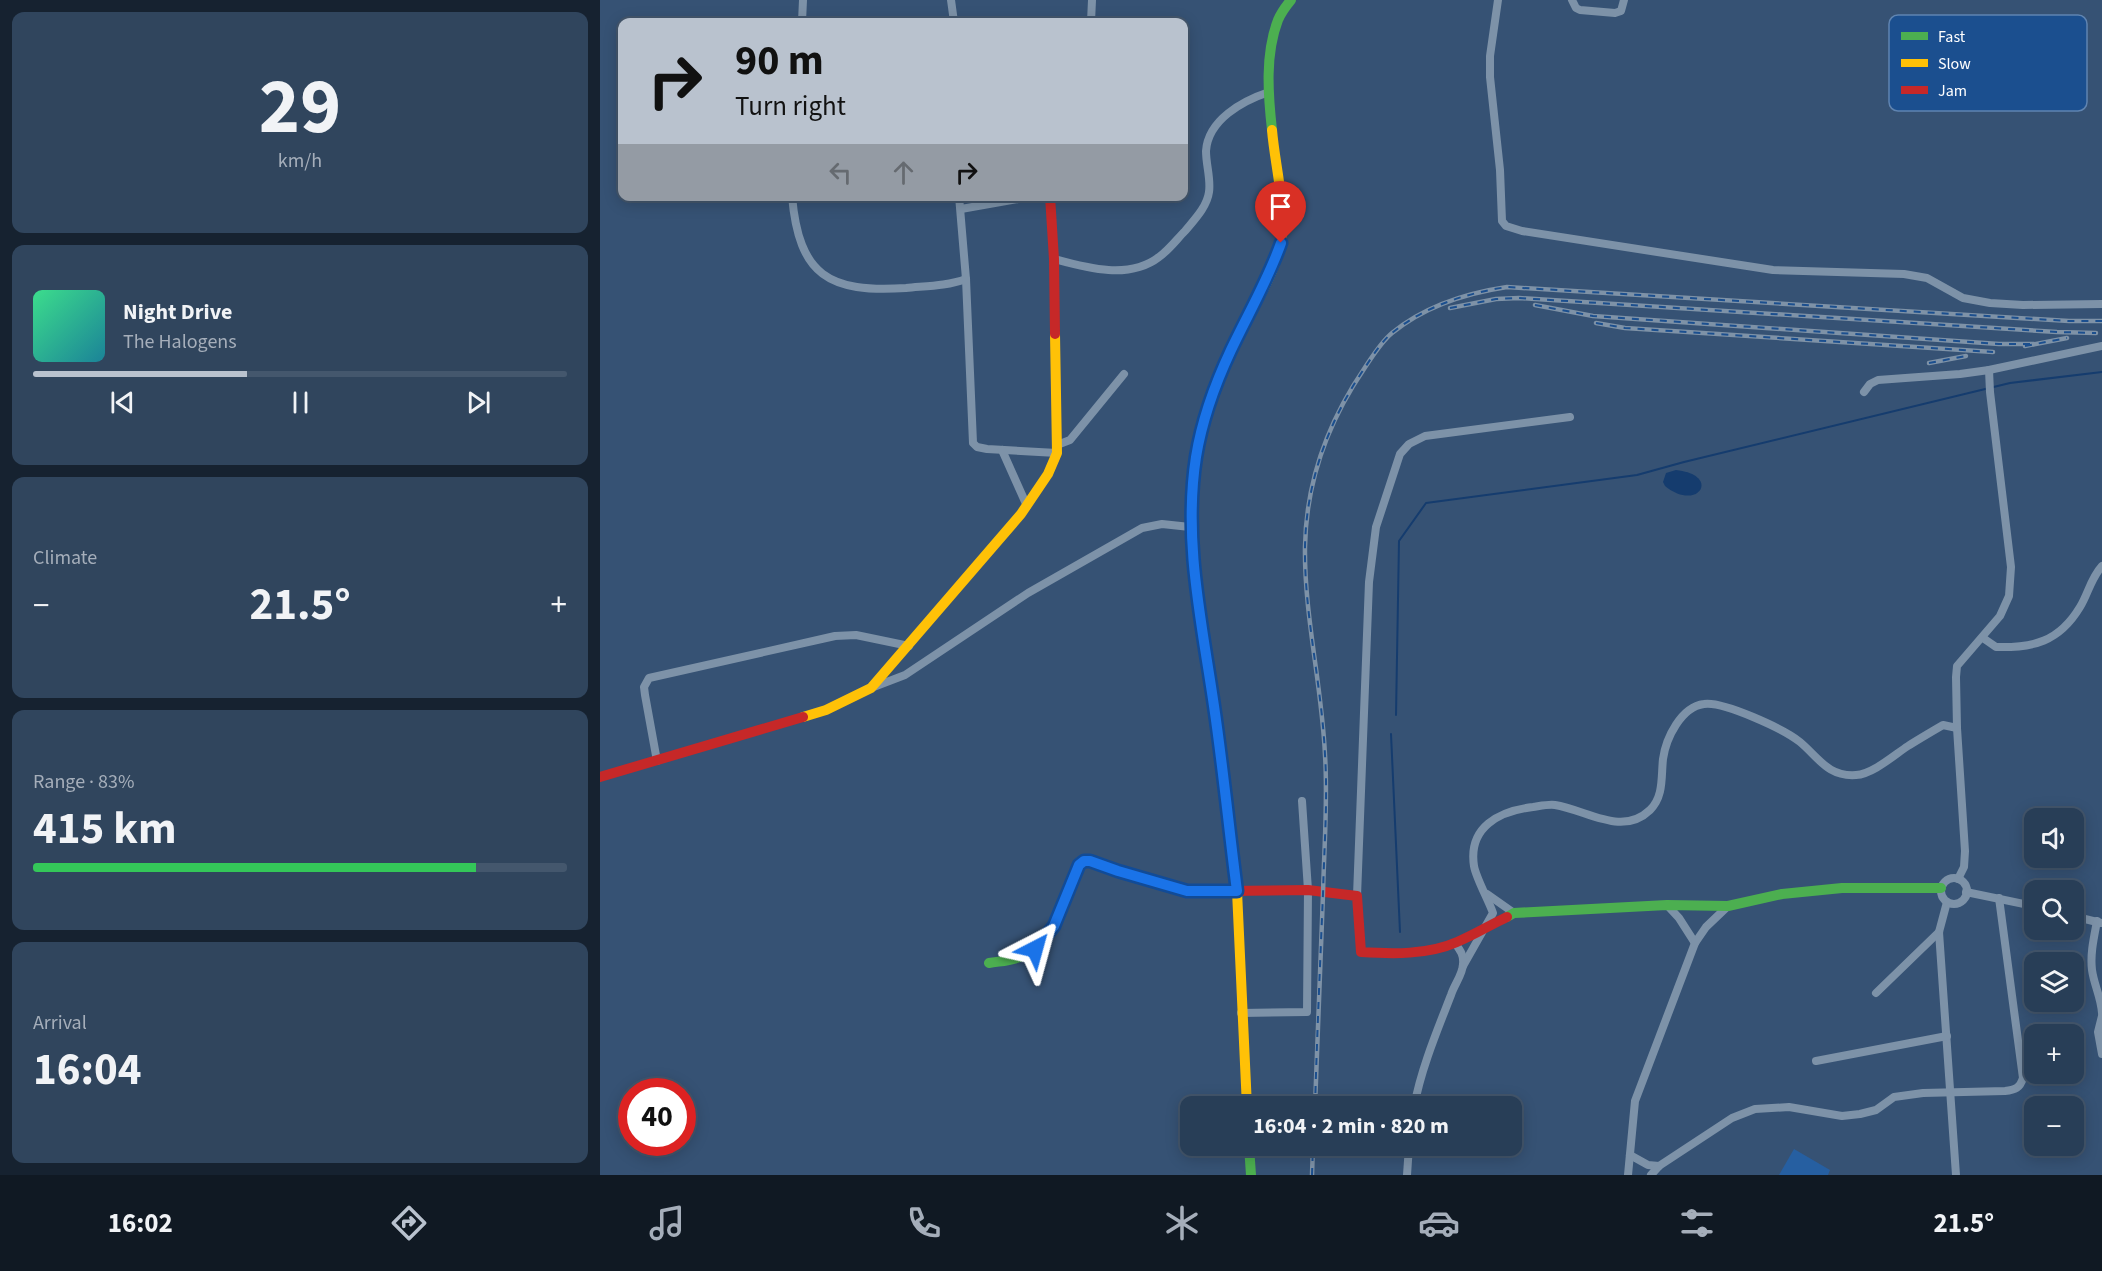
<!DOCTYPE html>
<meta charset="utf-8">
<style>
:root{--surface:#283e57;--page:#30455d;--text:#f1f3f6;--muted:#a5aeba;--line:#44576d;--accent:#b9c2ce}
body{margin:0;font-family:"Source Sans 3",sans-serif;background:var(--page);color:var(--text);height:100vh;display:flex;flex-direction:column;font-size:22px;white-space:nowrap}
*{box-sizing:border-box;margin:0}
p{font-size:20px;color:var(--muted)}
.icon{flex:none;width:33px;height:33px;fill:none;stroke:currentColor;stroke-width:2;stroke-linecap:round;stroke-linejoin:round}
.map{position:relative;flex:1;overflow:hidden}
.panel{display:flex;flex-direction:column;gap:12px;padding:12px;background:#162230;width:600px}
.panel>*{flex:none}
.guide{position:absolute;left:18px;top:18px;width:570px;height:183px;border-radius:12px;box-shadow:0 3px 15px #0003,0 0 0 2px var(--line);background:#b9c2ce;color:#111;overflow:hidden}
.fabs{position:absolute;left:1424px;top:808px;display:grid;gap:12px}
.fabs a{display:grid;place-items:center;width:60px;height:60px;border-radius:12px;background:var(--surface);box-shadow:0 3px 15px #0003,0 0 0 2px var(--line);font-size:30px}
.speed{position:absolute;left:18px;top:1078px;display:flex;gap:12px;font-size:30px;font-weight:700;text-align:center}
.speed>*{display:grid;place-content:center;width:78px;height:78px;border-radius:50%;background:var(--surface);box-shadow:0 3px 15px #0003,0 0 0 2px var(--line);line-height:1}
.speed .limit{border:9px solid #d22;background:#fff;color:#111}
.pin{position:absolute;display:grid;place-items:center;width:51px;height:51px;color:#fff;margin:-62px -26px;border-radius:50% 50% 50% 0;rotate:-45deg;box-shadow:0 0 6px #0007}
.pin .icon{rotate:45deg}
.me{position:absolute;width:66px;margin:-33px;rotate:39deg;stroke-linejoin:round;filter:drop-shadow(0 0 4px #0008)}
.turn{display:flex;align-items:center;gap:21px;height:126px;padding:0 18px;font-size:27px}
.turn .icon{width:78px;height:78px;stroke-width:2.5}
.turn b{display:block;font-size:42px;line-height:51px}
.lanes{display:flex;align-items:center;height:57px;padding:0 18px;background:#0003;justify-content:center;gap:30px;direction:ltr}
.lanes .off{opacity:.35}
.big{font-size:45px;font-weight:700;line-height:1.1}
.panel .card{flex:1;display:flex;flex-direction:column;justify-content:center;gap:9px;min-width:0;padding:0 21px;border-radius:12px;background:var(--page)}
.panel .dial{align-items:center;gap:0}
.dial b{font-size:78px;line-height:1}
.song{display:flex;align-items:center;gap:18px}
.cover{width:72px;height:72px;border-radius:9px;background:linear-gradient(135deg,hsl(150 70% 55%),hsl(190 70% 35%))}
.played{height:6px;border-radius:3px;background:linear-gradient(90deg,var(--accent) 40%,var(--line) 40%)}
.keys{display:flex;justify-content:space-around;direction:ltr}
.heat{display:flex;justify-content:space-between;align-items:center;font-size:33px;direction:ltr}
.charge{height:9px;border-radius:4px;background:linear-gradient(90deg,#34c759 83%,var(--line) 0)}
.trip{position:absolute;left:580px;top:1096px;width:342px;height:60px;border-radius:12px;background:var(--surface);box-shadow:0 3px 15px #0003,0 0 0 2px var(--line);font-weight:700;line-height:60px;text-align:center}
.tabs{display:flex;height:96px;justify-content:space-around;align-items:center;background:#101923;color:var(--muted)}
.tabs .icon{width:42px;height:42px}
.tabs .current{color:var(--accent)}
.tabs b{font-size:27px;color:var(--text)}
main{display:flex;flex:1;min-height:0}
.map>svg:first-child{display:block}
.green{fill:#265fa1}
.water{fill:#153c6e}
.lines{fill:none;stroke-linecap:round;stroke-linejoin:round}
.stream{stroke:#153c6e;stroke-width:2}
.street{stroke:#7d92a8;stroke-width:8}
.fast{stroke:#4caf50;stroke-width:10}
.slow{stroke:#ffc107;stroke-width:10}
.jam{stroke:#c62828;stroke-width:10}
.rail-casing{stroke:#7e92a7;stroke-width:4.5}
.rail{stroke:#1b4f8f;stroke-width:2;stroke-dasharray:7;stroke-linecap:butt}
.route-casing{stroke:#114b97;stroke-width:15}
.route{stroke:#1a73e8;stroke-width:10}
.key{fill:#1b4f8f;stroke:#5f84b1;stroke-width:1.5}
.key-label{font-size:16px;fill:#fff}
</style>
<main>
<section class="panel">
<div class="card dial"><b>29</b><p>km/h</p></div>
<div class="card">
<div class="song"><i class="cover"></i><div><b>Night Drive</b><p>The Halogens</p></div></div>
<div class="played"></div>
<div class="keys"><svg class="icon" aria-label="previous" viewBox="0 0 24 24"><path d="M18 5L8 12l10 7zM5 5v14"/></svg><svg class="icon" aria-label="pause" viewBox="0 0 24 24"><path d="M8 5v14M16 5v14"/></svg><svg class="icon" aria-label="next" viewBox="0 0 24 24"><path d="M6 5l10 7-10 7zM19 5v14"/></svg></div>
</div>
<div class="card"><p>Climate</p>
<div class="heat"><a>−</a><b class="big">21.5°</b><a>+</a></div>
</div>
<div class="card"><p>Range · 83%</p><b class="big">415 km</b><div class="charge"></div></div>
<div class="card"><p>Arrival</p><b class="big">16:04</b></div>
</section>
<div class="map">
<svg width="1502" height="1175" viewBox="0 0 1502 1175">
<rect width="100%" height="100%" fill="#365274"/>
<!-- green -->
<polygon class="green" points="1194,1149 1230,1170 1228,1175 1179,1175"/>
<!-- water -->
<path class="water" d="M 1076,470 C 1122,475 1098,513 1065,486 L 1063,482 L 1066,473 Z"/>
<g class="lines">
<!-- stream -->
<g class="stream">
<polyline points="796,715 799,541 826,503 1037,475 1084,462 1410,383 1502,372"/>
<polyline points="791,734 800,932"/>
</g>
<!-- street -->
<g class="street">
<polyline points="351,0 354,22"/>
<polyline points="898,0 890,56 890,77 900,170 902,221 906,226 922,231 1173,270 1304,274 1327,278 1363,298 1390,303 1423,305 1502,304"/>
<polyline points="972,0 976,8 980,10 1015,13 1021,11 1024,0"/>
<polyline points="202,22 203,0"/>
<polyline points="491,22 492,0"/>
<path d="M 192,196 C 199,276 229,293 306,288 C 326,286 347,286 366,279"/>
<polyline points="359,196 366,279 373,443 377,447 387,449 457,453"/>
<polyline points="361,209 435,196"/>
<path d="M 454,259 C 487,268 529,280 559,257 C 569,250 577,239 585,231 C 594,220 607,207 609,192 C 611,179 606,165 606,151 C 608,120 642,101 669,92"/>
<polyline points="1264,392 1270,384 1278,380 1360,374 1389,370 1502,346"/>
<polyline points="457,445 470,440 524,374"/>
<polyline points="402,450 427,506"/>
<path d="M 1383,638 L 1396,647 C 1433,648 1459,642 1480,607 C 1488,594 1491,578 1502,566"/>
<polyline points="271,688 305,675 428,593 542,528 562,524 590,527"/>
<polyline points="57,761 45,695 44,687 49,678 235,636 256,635 309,646"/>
<circle cx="1354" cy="891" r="13"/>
<polyline points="1358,879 1364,867 1365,851 1357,728 1356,677 1357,666 1400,616 1409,596 1411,567 1390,392 1389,370"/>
<polyline points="1366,892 1434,906"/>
<polyline points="887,894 914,913"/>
<polyline points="757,896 769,582 776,527 800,454 809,444 825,436 970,417"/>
<polyline points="1347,902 1339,932 1356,1175"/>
<polyline points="1067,905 1079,918 1095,943"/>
<polyline points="1473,916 1501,923"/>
<path d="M 1497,921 C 1494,937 1490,954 1492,970 C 1494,985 1501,997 1502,1013"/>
<path d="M 863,966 L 893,913 C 888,899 876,878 874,866 C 868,827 899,811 933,807 C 940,806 949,804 955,805 C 987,810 1022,837 1050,810 C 1064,796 1061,777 1063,759 C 1066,738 1081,707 1104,704 C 1123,701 1184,729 1200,742 C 1219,758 1228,777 1256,775 C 1273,774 1294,755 1308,746 C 1319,739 1331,732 1343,725 L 1357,728"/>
<polyline points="1276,993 1339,932"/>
<polyline points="641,1013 707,1012 708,890 702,801"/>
<polyline points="1502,1016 1498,1032 1502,1054"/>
<polyline points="1216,1061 1347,1036"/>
<path d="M 814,1107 C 821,1069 837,1031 851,995 C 854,985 863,974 863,964 C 864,955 860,950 855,943"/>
<polyline points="1030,1155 1048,1165 1059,1166"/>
<polyline points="807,1175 809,1146"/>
<polyline points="1028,1175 1035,1101 1095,943 1106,927 1128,906"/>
<path d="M 1051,1175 L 1059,1166 L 1132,1118 L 1155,1109 L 1189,1107 L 1242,1116 L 1260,1114 L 1276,1110 L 1294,1097 L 1323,1093 L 1405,1091 C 1415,1090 1420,1088 1423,1078 L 1399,898"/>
</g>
<!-- fast -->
<g class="fast">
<path d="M 672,130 C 668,94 665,54 678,20 C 681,13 686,6 691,0"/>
<polyline points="627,811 615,709 594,578 590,527 596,457 610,400 628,358"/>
<polyline points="907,917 914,913 1067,905 1128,906 1182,894 1242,888 1341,888"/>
<path d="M 389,963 C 400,961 412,961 422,956 C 456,940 467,897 479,865 L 484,861 L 490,861 L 587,891 L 626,891"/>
<polyline points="649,1146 651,1175"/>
</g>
<!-- slow -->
<g class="slow">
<path d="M 628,358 C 642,324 677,275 681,240 C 686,204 675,166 672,130"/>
<polyline points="203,717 226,710 271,688 421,514 448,474 457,453 455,334"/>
<polyline points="627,811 637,891 647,1107"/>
</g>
<!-- jam -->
<g class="jam">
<polyline points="450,196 454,259 455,334"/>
<polyline points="0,777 203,717"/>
<path d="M 626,891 L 708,890 L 757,896 L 761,952 C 792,954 828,955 857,942 C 874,935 890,925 907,917"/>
</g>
<defs>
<g id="rail">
<polyline points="935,305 993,316 1399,344 1434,344"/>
<polyline points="850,308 896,299 919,298 1457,332 1496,333"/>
<polyline points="996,323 1025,328 1393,352"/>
<polyline points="1425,346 1467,338"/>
<polyline points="1329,363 1366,356"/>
<path d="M 715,1107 C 717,1036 720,965 723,894 C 724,848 728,801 725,755 C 722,686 704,615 705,547 C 706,483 728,422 764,369 C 772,357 781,342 792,333 C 825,306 867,293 907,287 L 1469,321 L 1502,321"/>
<polyline points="712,1175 713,1146"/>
</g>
</defs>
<!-- rail casing -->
<use href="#rail" class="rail-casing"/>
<!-- rail -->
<use href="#rail" class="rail"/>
</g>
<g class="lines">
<defs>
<path id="route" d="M 435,949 L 454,926 L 479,865 L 484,861 L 490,861 L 518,871 L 587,891 L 637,891 C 629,829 623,767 614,706 C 602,623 583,541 596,457 C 602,420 615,384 631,350 C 648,314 668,280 681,243"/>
</defs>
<!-- route casing -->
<use href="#route" class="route-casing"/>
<!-- route -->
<use href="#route" class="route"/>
</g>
<!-- legend -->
<rect x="1289" y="15" width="198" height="96" rx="9" class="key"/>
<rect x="1301" y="32" width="27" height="8" fill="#4caf50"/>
<rect x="1301" y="59" width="27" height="8" fill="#ffc107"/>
<rect x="1301" y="86" width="27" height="8" fill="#c62828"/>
<g class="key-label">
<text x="1338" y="42">Fast</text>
<text x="1338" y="69">Slow</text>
<text x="1338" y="96">Jam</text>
</g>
</svg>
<div class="fabs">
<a><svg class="icon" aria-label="sound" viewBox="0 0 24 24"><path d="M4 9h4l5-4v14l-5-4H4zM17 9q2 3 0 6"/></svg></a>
<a><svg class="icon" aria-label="search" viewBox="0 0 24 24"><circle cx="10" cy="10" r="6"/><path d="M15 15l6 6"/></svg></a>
<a><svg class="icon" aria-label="layers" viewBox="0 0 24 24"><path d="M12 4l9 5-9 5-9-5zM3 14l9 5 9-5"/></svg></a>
<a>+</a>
<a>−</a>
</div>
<div class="speed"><div class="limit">40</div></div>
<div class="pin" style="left:681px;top:243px;background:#d93025"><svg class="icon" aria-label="arrive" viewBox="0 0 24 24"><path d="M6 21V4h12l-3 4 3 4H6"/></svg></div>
<svg class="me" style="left:435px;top:949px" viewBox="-20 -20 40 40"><path d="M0-17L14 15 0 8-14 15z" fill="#1a73e8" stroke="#fff" stroke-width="4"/></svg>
<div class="trip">16:04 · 2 min · 820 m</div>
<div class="guide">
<div class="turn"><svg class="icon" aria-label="right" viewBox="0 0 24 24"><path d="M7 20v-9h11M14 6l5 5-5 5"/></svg><div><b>90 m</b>Turn right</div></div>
<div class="lanes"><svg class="icon off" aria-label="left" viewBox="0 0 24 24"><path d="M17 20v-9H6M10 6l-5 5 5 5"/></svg><svg class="icon off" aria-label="ahead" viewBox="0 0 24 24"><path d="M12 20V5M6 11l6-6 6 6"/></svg><svg class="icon" aria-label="right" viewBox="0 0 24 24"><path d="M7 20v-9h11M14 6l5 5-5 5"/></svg></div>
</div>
</div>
</main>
<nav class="tabs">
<b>16:02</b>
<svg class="icon current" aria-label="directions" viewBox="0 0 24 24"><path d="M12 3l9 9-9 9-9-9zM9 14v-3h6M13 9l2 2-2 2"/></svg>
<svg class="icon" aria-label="music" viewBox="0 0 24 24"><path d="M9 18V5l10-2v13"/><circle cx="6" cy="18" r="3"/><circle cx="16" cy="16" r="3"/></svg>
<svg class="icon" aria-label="phone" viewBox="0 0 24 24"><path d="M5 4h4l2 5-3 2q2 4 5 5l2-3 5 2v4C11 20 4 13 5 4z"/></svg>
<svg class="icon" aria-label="climate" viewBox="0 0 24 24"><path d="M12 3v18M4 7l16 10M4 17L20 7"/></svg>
<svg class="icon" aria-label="car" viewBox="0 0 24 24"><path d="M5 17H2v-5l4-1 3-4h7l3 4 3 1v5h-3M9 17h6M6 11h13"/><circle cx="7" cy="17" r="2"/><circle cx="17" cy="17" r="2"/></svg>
<svg class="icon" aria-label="filters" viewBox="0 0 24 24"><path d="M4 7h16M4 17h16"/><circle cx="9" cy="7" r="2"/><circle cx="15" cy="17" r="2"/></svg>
<b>21.5°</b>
</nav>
